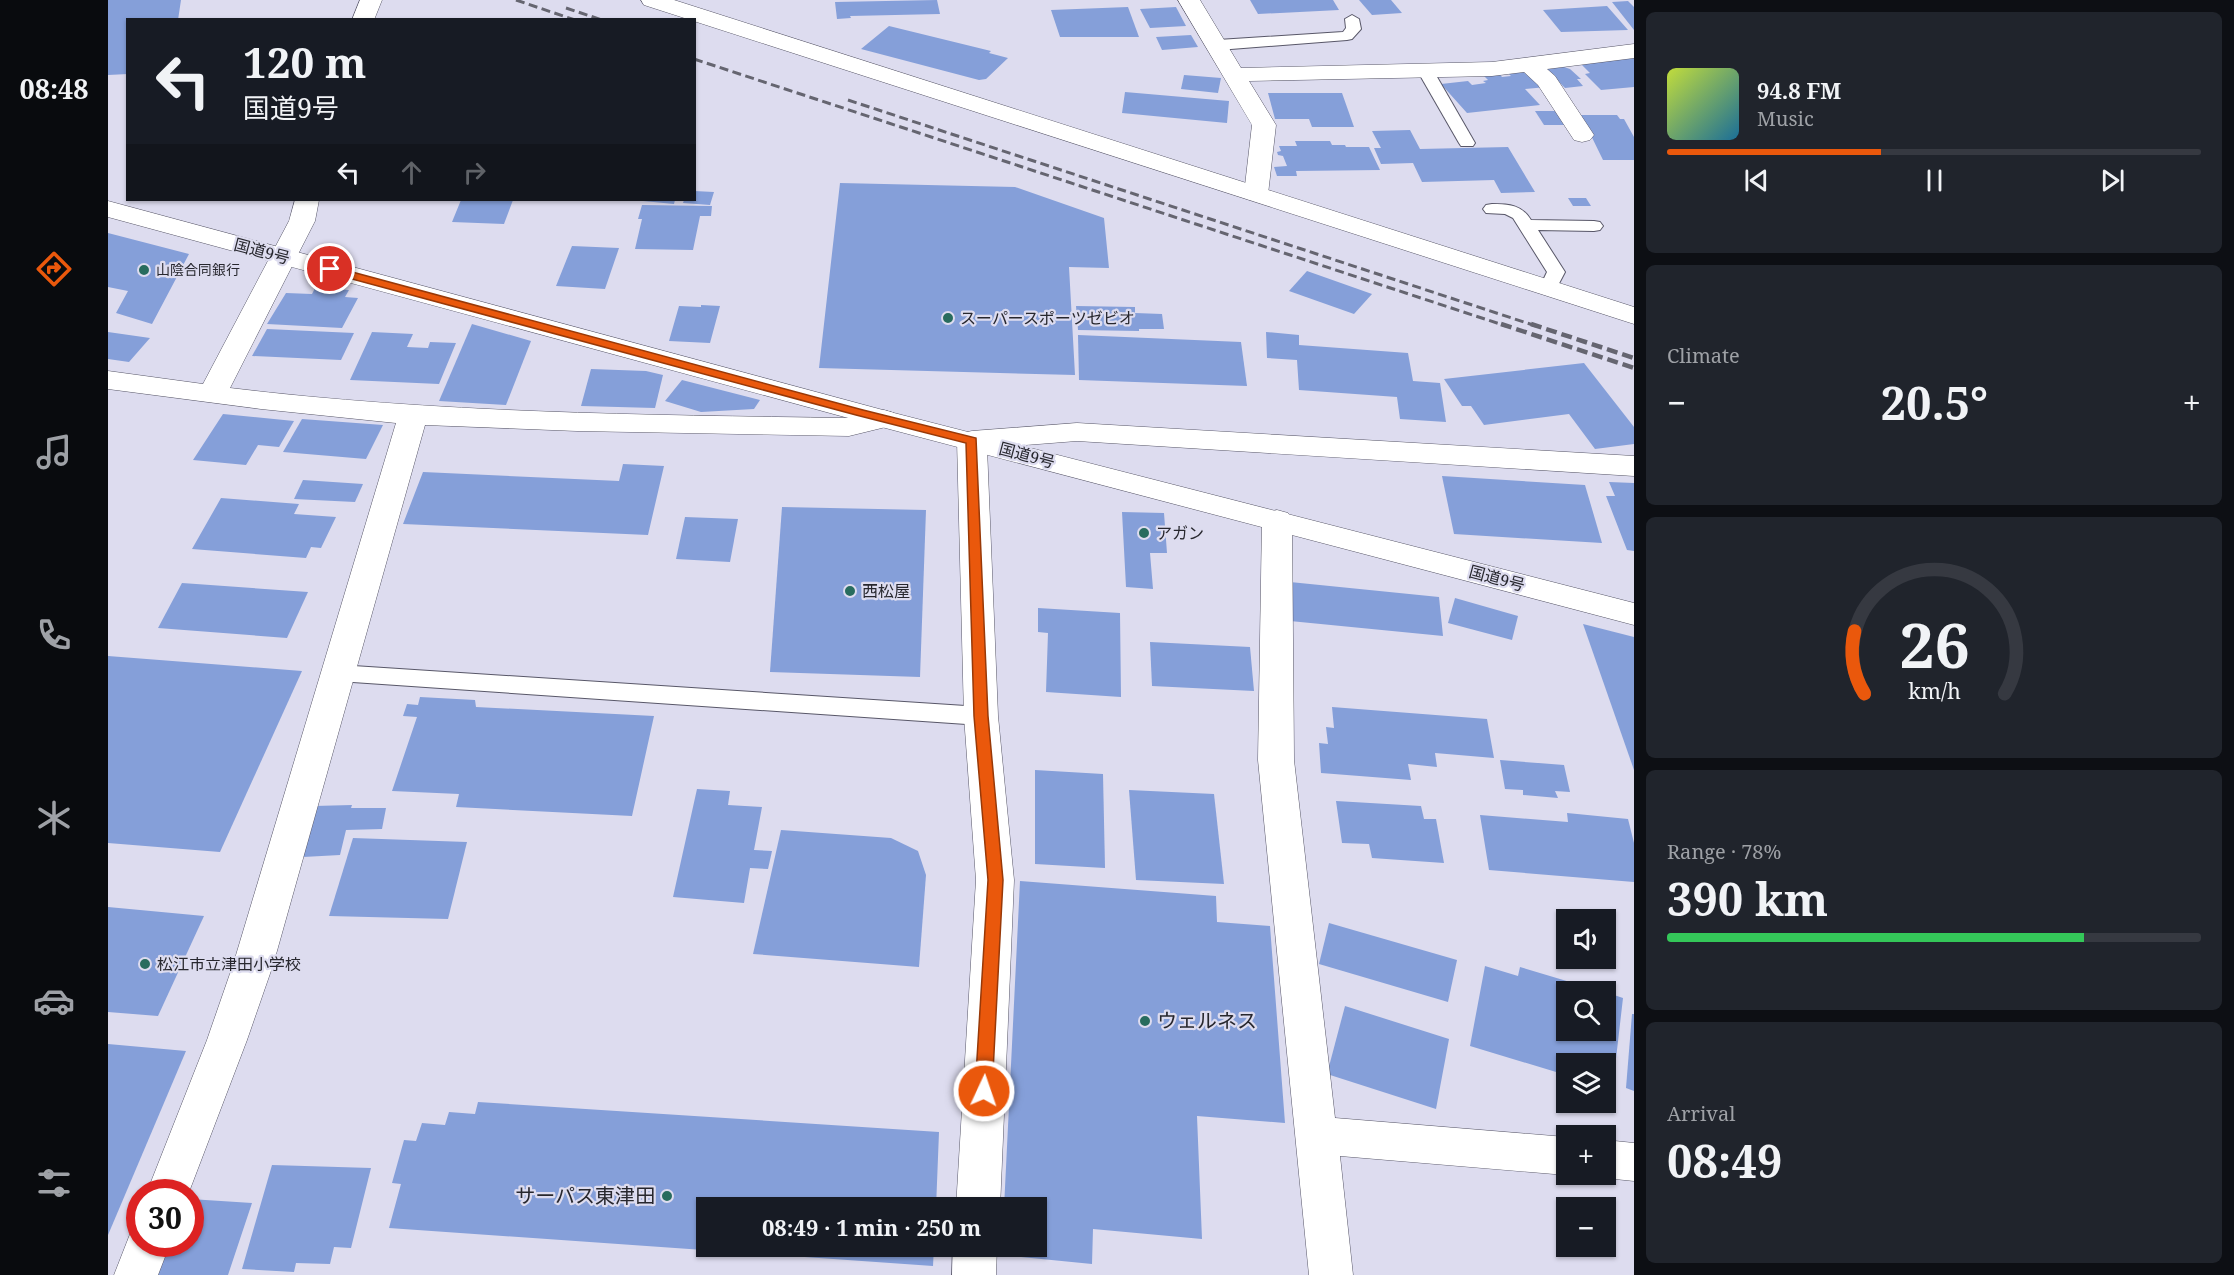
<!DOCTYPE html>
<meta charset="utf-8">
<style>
:root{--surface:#171b24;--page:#20242c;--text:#f1f3f6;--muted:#9ea1a6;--line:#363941;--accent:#ea580c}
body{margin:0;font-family:"Noto Serif","Noto Sans JP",serif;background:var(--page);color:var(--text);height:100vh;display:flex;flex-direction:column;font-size:22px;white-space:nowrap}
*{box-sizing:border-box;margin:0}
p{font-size:20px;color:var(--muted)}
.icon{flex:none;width:33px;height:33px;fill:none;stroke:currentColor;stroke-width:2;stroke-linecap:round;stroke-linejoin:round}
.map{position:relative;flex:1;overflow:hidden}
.drawer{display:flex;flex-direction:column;gap:12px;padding:12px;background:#0d0f14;width:600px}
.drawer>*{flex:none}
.hud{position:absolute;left:18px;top:18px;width:570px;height:183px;border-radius:0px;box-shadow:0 2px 4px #0004;background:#171b24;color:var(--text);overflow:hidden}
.tools{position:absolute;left:1448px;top:909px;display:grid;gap:12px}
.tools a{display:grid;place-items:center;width:60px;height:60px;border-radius:0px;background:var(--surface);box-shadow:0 2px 4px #0004;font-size:30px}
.speed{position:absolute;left:18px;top:1179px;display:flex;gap:12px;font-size:30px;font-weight:700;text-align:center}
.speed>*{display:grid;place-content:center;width:78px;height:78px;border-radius:50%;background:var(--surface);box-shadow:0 2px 4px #0004;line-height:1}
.speed .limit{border:9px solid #d22;background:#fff;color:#111}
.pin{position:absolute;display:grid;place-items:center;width:51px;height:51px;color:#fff;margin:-26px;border:3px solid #fff;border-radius:50%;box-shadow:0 2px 6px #0007}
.me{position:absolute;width:66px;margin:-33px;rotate:3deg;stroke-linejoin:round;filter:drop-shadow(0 0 4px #0008)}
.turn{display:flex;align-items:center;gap:21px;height:126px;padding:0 18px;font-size:27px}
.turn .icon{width:78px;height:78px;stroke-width:2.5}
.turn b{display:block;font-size:42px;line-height:51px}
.lanes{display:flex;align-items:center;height:57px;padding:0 18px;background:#0003;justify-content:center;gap:30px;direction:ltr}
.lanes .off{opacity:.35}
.big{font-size:45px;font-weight:700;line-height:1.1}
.drawer .widget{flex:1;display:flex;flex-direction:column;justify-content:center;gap:9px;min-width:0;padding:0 21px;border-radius:9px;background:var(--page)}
.drawer .dial{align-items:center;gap:0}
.dial svg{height:156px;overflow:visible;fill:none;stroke:var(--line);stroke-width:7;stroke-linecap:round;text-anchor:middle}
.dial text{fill:var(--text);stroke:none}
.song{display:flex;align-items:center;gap:18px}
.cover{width:72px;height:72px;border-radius:9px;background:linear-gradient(135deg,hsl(70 70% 55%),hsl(200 70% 35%))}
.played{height:6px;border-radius:3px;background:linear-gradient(90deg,var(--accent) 40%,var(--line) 40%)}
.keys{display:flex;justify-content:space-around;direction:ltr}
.heat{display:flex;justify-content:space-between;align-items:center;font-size:33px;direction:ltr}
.charge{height:9px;border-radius:4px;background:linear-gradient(90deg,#34c759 78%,var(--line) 0)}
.trip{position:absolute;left:588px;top:1197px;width:351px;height:60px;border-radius:0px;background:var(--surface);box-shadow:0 2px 4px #0004;font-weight:700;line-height:60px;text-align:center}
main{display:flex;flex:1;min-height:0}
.tab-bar{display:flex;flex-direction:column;width:108px;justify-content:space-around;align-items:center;background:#090b0e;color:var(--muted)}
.tab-bar .icon{width:42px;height:42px}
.tab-bar .active{color:var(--accent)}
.tab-bar b{font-size:27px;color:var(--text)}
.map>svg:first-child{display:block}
.building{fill:#859fd9}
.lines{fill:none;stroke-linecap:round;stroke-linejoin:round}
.lane-casing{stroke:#585768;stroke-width:2}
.street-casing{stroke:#585768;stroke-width:1}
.secondary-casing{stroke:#585768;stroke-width:1}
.highway-casing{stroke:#585768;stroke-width:1}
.lane{fill:#fff;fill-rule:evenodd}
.street{fill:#fff;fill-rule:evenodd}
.secondary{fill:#fff;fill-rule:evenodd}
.highway{fill:#fff;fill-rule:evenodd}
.rail-far1{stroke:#656570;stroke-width:3;stroke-dasharray:9 4.5;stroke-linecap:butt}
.rail{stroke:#656570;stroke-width:4.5;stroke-dasharray:11 5;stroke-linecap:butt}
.route{fill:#ea580c;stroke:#983908;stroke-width:1.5}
.poi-dot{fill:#286c5e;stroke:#dddcef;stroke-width:2}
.labels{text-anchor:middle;stroke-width:4.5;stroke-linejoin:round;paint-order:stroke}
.far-poi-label{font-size:14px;fill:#27272e;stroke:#dddcef;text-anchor:start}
.street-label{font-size:16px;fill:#27272e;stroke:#dddcef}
.poi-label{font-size:16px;fill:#27272e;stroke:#dddcef;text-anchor:start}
.near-poi-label{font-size:20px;fill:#27272e;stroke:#dddcef;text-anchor:start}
</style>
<main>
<nav class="tab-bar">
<b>08:48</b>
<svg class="icon active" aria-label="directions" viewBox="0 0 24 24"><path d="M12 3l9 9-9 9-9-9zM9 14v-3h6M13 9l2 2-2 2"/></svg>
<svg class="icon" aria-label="music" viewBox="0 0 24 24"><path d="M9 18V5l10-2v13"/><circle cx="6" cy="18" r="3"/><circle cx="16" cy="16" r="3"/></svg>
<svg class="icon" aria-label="phone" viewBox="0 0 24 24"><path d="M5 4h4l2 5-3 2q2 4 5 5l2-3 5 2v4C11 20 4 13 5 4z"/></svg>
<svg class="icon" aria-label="climate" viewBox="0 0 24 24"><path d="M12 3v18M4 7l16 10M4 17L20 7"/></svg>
<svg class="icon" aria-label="car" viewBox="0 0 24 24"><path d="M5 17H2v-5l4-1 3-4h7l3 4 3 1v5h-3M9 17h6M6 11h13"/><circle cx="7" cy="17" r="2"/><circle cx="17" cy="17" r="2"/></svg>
<svg class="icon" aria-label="filters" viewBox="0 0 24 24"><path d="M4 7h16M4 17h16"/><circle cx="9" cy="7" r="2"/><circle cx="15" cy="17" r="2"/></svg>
</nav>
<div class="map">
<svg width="1526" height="1275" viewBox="0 0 1526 1275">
<rect width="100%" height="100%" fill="#dddcef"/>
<!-- building -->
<g class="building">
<polygon points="0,0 73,0 70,20 20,20 20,74 0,75"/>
<polygon points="829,0 832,14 742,16 743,18 729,19 727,2"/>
<polygon points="1142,0 1225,0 1231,10 1150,14"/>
<polygon points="1251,0 1283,0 1294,13 1264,15"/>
<polygon points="1520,1 1526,7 1526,30 1504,2"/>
<polygon points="1499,6 1520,30 1453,32 1435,10"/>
<polygon points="1020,7 1031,37 952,37 943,10"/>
<polygon points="1068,7 1078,26 1042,28 1032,9"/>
<polygon points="781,26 883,51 881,53 900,58 878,79 871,80 753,49"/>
<polygon points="1083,35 1090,47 1054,50 1048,37"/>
<polygon points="1526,58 1526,87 1493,90 1477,74 1482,73 1472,63"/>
<polygon points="1456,67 1462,69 1473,79 1469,79 1475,86 1457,88 1438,69"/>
<polygon points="1421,69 1439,87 1417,89 1432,105 1359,113 1333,84 1360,81 1364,85 1378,83 1375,81 1380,80 1372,72 1388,70 1394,77 1403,76 1398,71"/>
<polygon points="1076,75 1113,78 1110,93 1073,89"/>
<polygon points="1017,92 1121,101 1119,123 1014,113"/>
<polygon points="1160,93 1234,93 1246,127 1204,127 1201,119 1167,119"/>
<polygon points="1427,111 1454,111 1462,125 1436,125"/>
<polygon points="1473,115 1509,115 1512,119 1516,119 1526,137 1526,160 1495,160"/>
<polygon points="1302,130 1312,149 1400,147 1427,192 1393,193 1386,180 1314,182 1305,163 1273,164 1266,148 1273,148 1264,131"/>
<polygon points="1187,141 1222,141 1224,145 1237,145 1238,147 1261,147 1272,170 1188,171 1189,176 1169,176 1166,167 1179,166 1175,156 1170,155 1169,152 1173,151 1171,146 1189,146"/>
<polygon points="732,183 907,187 996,218 1001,268 961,267 967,375 711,368"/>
<polygon points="586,191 606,192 602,205 575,203 576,200 586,200"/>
<polygon points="1460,198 1478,198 1483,206 1465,206"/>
<polygon points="353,200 405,200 396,224 344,222"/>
<polygon points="525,200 567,200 566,204"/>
<polygon points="534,205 604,206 603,216 592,216 585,250 527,249 534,219 530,219"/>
<polygon points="0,233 81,254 44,324 8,313 20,291 0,287"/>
<polygon points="464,246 511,248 497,289 448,286"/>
<polygon points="1199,271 1264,294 1246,314 1181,291"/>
<polygon points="207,288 241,290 237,297 250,298 234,328 159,324 178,293 204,294"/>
<polygon points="593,305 612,306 602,343 561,341 571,306 593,307"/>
<polygon points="968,306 1027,307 1027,313 1054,314 1056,329 1031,329 1031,331 970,330"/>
<polygon points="364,324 423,341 398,405 331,401"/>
<polygon points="159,329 246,333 233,360 144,356"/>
<polygon points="0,332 42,338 21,362 0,359"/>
<polygon points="264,332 305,334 299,347 320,348 322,342 348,343 331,384 242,380"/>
<polygon points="1158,332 1191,335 1191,345 1300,353 1305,381 1332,383 1338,422 1292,419 1289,397 1191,390 1189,360 1159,358"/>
<polygon points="970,335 1133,342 1139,386 971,380"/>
<polygon points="1476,363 1526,427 1526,444 1487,449 1461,414 1376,425 1363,406 1354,406 1336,379"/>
<polygon points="483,369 538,371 555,375 547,408 473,406"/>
<polygon points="574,380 652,400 646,409 593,412 557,401"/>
<polygon points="115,414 186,421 171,447 150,445 138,465 85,460"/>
<polygon points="194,419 275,425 258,459 175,452"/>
<polygon points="515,464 556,466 540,535 295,524 315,472 511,481"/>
<polygon points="1334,476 1477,485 1494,543 1346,534"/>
<polygon points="195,480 255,484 247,502 186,499"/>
<polygon points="1501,482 1526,483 1526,551 1519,550 1498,496 1507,496"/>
<polygon points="113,498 191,504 186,514 228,517 213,548 203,547 198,558 84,549"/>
<polygon points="674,507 818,510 812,677 662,672"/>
<polygon points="1014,512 1056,513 1059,553 1042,553 1045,589 1018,587"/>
<polygon points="577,517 630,519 622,562 568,559"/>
<polygon points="1182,582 1331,597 1335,636 1182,621"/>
<polygon points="74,583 200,592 179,638 50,628"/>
<polygon points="1347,598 1410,616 1404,640 1340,623"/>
<polygon points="930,608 1012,613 1013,697 938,692 940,633 930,632"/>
<polygon points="1475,624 1526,637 1526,770"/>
<polygon points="1042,642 1142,647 1146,691 1044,686"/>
<polygon points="0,656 194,671 112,852 0,843"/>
<polygon points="312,697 367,700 368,707 546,716 524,816 348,807 351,794 284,791 309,717 295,716 299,704 310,705"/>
<polygon points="1224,707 1379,719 1386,758 1327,753 1329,767 1300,764 1303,780 1213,773 1211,743 1220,744 1218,727 1226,728"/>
<polygon points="1392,760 1456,765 1462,792 1447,791 1450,798 1415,795 1415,790 1397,789"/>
<polygon points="927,770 995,774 997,868 927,864"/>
<polygon points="589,789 622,791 620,805 654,807 646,850 664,851 660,869 642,868 636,903 565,897"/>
<polygon points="1021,790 1106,794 1116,884 1028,880"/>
<polygon points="1228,801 1313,806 1316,819 1328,819 1336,863 1264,858 1261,844 1234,843"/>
<polygon points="244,805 243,808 278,808 274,829 238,830 232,855 195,857 206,806"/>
<polygon points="1459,813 1520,819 1526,843 1526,882 1381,870 1372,815 1460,822"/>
<polygon points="673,830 783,838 810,851 818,875 811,967 645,954"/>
<polygon points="245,838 359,842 340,919 221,916"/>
<polygon points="912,881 1108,896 1109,922 1162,926 1177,1123 1089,1116 1094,1239 985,1229 984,1264 894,1255 894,1246 928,1246 928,1208 896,1208"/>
<polygon points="0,907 96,916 50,1016 0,1012"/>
<polygon points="1221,923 1349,960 1340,1002 1211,964"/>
<polygon points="1377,966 1410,976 1412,967 1492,991 1458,992 1458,1030 1497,1030 1497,992 1515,998 1506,1076 1497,1073 1497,1064 1458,1064 1458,1075 1362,1046"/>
<polygon points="1237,1006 1341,1039 1328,1109 1219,1074"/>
<polygon points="1524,1014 1526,1014 1526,1091 1518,1088"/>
<polygon points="0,1044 78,1051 0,1235"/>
<polygon points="370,1102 831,1132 828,1208 598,1208 598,1246 826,1246 825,1266 281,1228 293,1184 284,1183 296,1140 308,1141 314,1123 337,1125 341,1112 367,1114"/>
<polygon points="164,1165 263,1168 243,1248 226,1247 222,1264 188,1263 186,1272 134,1269"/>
<polygon points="82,1199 144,1203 120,1275 46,1275 57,1244 82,1244"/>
</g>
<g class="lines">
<defs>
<g id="lane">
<polygon points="1244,15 1251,19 1253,29 1244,39 1239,40 1110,50 1102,45 1110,40 1235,32 1238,28 1237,19"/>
<polygon points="1317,65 1325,70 1367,143 1365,146 1353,146 1351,143 1309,70"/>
<path d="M 1384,204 C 1401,204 1414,205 1423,220 L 1486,221 L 1492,222 L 1495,226 L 1492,230 L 1486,231 L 1430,230 L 1457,272 L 1446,293 L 1434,293 L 1431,289 L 1439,272 L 1405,218 L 1397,214 L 1378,213 L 1375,209 L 1378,205 Z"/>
<polygon points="230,665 873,707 881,710 885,716 881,722 873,725 230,681 222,679 219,673 222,667"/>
</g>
<g id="street">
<polygon points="252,0 274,0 266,20 244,20"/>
<polygon points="1070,0 1092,0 1133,68 1384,62 1526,44 1526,58 1439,69 1447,76 1486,135 1482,140 1474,142 1466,140 1430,85 1416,72 1384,76 1141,81 1168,125 1160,194 1157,199 1148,201 1139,199 1136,194 1144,125"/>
<path d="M 187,200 L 211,200 L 207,221 L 122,388 C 327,413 534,415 741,418 L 776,410 L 786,413 L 790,419 L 786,425 L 741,436 L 469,431 L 317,425 L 165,965 L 139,1040 L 81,1192 L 39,1192 L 99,1040 L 125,965 L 288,423 L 153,409 L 0,389 L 0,371 L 95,384 L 181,221 Z"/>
<polygon points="969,423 1526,456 1526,476 969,441 879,448 890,716 906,880 892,1208 848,1208 868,880 856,716 849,440 854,433 864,431"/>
<polygon points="1169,510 1180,513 1184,520 1186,760 1227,1118 1458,1137 1458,1174 1460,1174 1458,1175 1232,1156 1245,1275 1201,1275 1150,760 1154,520 1158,513"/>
<polygon points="1497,1140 1526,1143 1526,1181 1497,1178 1487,1174 1497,1174"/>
<polygon points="32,1226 32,1244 62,1244 50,1275 6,1275 24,1229"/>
<polygon points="845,1246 889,1246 888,1275 844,1275"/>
</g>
<polygon id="secondary" points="533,0 566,0 1526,307 1526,324 536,5"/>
<polygon id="highway" points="0,201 786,413 1526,603 1526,625 766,425 0,217"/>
</defs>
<!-- lane casing -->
<use href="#lane" class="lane-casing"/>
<!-- street casing -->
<use href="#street" class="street-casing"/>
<!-- secondary casing -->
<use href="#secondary" class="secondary-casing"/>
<!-- highway casing -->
<use href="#highway" class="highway-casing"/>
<!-- lane -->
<use href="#lane" class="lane"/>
<!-- street -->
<use href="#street" class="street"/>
<!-- secondary -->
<use href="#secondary" class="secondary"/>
<!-- highway -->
<use href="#highway" class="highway"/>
<!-- rail-far1 -->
<g class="rail-far1">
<polyline points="408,0 467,20"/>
<polyline points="458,8 494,20"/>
<polyline points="586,59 1398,326"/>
<polyline points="740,100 1428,326"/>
</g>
<!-- rail -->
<g class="rail">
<polyline points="1393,324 1526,368"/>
<polyline points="1423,324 1526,358"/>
</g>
</g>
<!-- route -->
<polygon class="route" points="222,266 755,410 868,438 880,716 895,880 884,1091 882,1096 876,1098 870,1096 867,1091 880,880 866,716 858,443 748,415 218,272 218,267"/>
<!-- markers -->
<g class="poi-dot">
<circle cx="36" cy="270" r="6"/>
<circle cx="840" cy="318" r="6"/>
<circle cx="1036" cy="533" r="6"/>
<circle cx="742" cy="591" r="6"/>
<circle cx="37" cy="964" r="6"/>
<circle cx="1037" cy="1021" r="6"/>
<circle cx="559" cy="1196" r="6"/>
</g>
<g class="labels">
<!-- far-poi labels -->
<g class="far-poi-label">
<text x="48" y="275">山陰合同銀行</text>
</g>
<!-- street labels -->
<g class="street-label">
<text transform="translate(154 251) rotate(15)" y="6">国道9号</text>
<text transform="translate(919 455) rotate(15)" y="6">国道9号</text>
<text transform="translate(1389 578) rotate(15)" y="6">国道9号</text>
</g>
<!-- poi labels -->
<g class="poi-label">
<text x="852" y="324">スーパースポーツゼビオ</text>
<text x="1048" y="539">アガン</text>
<text x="754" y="597">西松屋</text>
<text x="49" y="970">松江市立津田小学校</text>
</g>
<!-- near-poi labels -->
<g class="near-poi-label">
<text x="1049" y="1028">ウェルネス</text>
<text x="547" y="1203" text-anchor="end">サーパス東津田</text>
</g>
</g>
</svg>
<div class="tools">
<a><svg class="icon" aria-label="sound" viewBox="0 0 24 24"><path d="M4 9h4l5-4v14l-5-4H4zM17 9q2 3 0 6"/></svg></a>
<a><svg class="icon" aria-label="search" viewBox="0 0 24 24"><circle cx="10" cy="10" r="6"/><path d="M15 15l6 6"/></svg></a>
<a><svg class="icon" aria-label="layers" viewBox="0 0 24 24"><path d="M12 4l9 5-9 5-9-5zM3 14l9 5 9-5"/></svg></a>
<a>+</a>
<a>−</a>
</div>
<div class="speed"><div class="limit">30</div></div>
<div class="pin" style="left:222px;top:269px;background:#d93025"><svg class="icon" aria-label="arrive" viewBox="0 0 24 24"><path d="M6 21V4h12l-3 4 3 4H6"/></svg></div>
<svg class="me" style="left:876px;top:1091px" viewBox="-20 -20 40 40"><circle r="17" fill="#ea580c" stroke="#fff" stroke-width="3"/><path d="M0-11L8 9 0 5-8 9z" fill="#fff"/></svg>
<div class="trip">08:49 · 1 min · 250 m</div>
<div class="hud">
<div class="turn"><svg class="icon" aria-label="left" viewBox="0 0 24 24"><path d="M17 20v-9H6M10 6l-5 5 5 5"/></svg><div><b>120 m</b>国道9号</div></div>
<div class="lanes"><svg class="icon" aria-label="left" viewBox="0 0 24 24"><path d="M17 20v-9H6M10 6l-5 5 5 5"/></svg><svg class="icon off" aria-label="ahead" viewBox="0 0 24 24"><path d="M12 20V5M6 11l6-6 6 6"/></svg><svg class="icon off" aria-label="right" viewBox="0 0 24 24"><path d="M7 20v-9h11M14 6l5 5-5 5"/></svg></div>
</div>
</div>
<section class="drawer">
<div class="widget">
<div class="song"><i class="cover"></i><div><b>94.8 FM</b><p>Music</p></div></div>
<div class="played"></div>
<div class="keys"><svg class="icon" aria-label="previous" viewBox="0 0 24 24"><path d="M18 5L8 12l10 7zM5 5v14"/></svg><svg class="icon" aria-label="pause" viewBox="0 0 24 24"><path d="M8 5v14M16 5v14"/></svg><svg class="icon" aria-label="next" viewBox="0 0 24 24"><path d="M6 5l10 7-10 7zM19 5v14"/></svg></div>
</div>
<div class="widget"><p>Climate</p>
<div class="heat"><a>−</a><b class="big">20.5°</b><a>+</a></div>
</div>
<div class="widget dial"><svg viewBox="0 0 100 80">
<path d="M14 69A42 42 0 1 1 86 69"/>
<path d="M14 69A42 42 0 0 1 9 37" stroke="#ea580c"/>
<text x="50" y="56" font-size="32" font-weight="700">26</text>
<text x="50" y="72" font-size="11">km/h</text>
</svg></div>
<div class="widget"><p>Range · 78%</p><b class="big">390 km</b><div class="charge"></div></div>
<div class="widget"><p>Arrival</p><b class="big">08:49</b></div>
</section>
</main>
